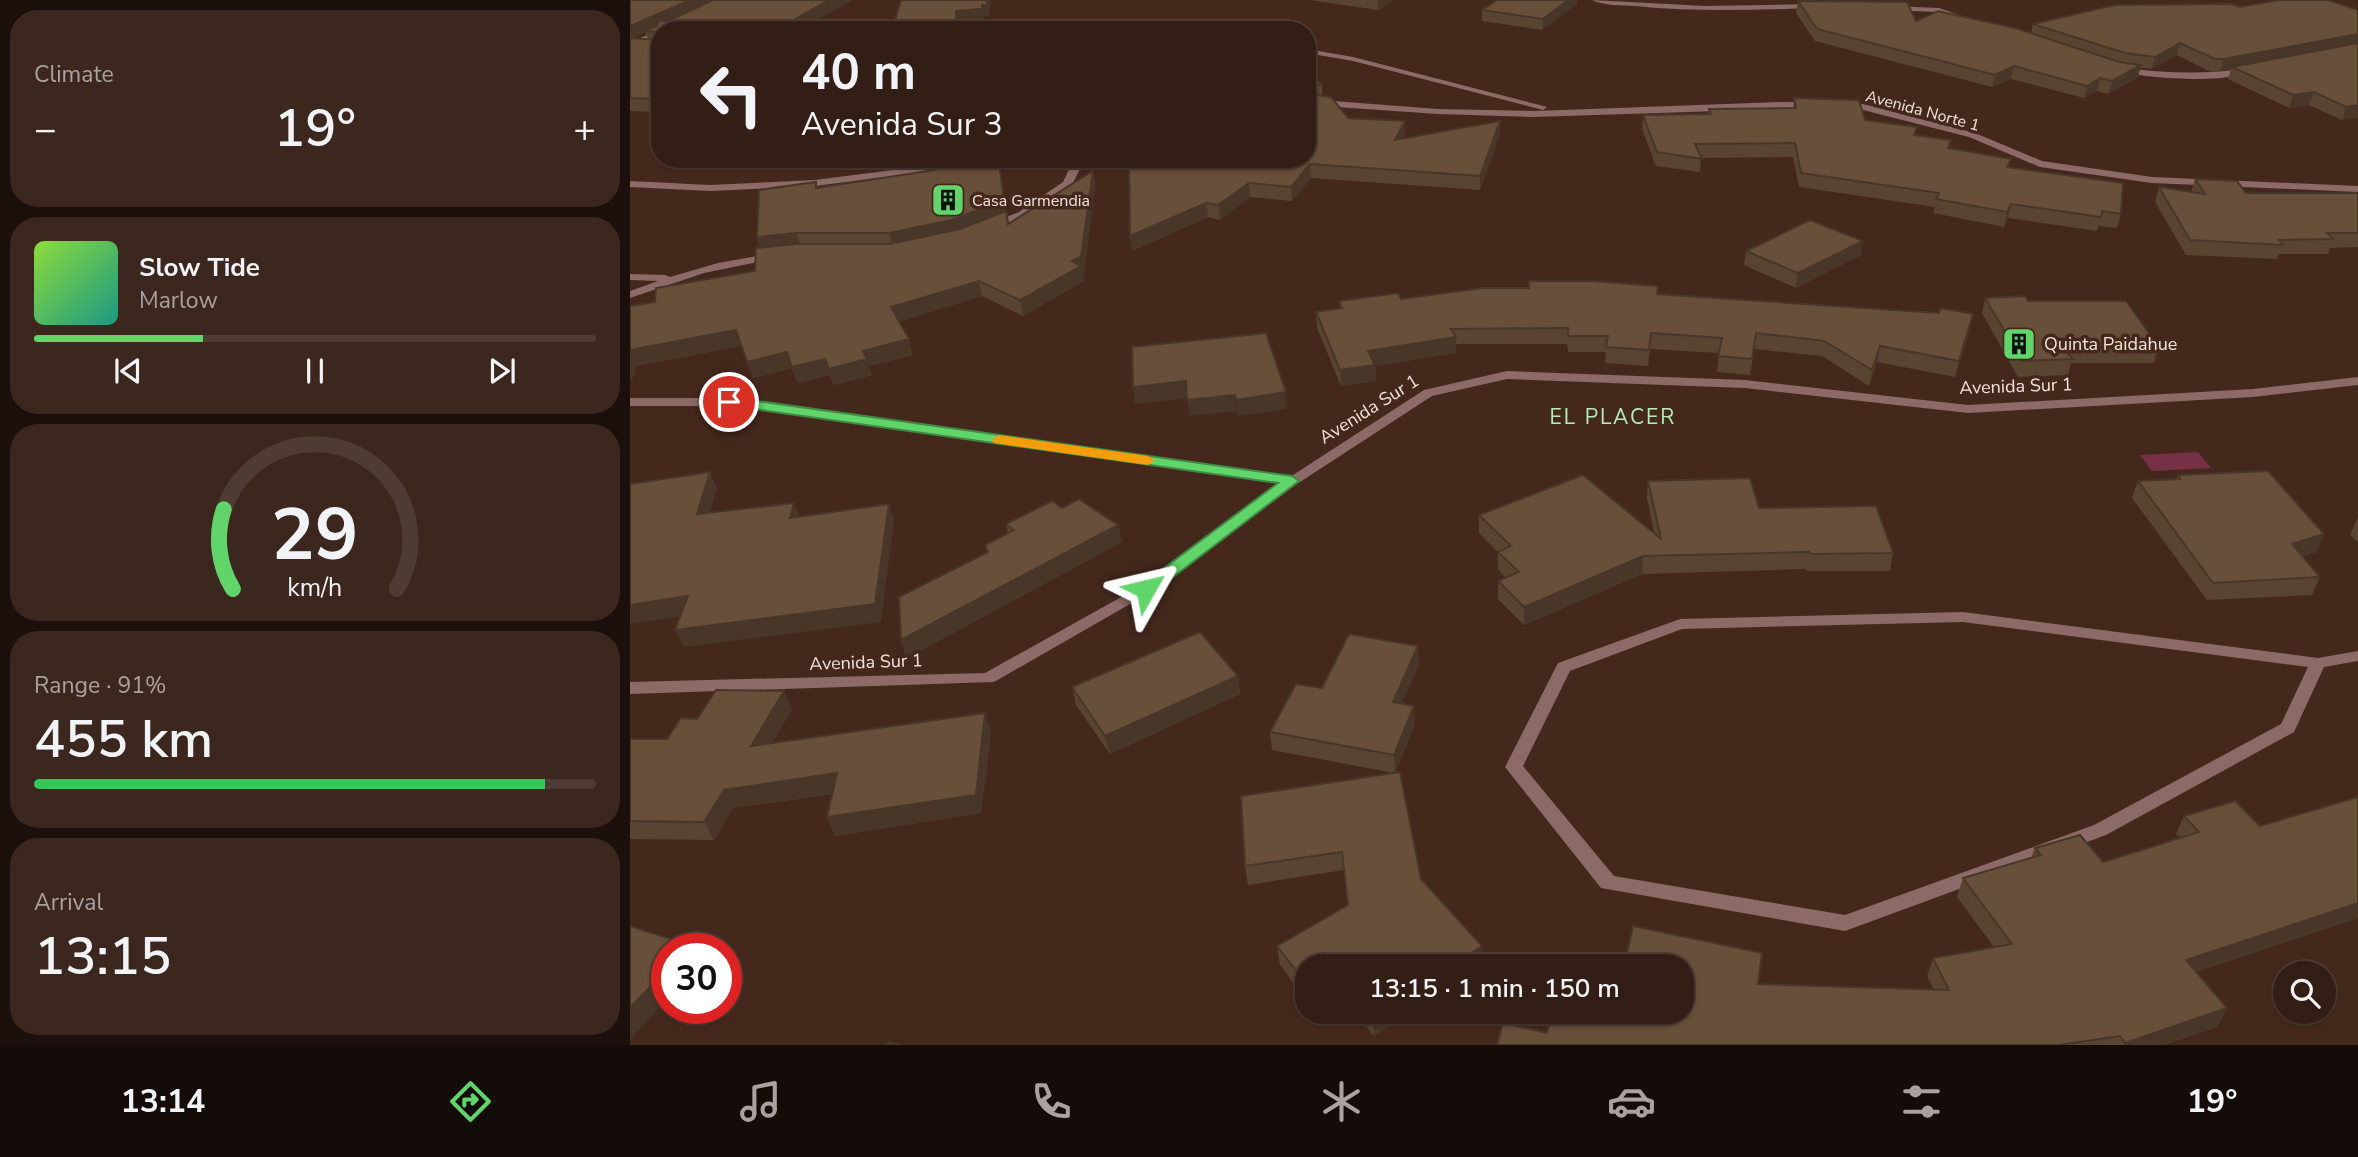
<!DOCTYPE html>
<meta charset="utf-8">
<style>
:root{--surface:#331e15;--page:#3b271e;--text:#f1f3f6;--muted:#a9a2a0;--line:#4e3c34;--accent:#61d46a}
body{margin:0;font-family:"Nunito Sans",sans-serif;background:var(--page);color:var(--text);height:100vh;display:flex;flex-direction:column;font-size:26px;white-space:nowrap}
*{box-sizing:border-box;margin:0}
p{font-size:23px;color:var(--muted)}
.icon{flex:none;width:38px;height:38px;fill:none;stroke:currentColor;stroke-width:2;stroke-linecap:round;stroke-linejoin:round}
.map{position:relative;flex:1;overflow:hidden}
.sheet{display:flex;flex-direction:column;gap:10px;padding:10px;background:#1c100c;width:630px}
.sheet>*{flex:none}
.banner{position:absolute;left:21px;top:21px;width:665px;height:147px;border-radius:28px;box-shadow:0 2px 5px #0004,0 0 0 2px var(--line);background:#331e15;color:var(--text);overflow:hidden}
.buttons{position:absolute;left:1643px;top:961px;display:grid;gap:14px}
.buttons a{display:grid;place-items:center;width:63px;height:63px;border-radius:50%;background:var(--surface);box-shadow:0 2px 5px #0004,0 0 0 2px var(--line);font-size:35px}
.speed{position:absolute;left:21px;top:933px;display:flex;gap:14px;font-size:35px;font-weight:700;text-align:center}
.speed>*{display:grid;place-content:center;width:91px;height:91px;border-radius:50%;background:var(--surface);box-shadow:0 2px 5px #0004,0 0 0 2px var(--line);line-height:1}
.speed .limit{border:10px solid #d22;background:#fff;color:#111}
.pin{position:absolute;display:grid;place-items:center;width:60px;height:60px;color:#fff;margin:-30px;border:4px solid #fff;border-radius:50%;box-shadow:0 2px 7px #0007}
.me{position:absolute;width:77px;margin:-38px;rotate:53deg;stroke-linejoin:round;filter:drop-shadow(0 0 5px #0008)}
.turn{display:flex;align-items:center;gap:24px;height:147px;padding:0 35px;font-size:32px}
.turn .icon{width:91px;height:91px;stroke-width:2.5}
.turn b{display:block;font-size:49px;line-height:60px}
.big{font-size:52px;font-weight:600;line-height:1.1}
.sheet .tile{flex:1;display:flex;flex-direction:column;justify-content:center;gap:10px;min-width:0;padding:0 24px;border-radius:28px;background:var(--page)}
.sheet .dial{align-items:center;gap:0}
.dial svg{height:182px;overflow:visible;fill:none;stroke:var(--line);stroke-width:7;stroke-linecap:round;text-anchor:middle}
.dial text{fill:var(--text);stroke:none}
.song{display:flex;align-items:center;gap:21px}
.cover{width:84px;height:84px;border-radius:10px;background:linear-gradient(135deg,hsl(90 70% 55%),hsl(170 70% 35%))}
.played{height:7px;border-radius:4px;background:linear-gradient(90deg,var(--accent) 30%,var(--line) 30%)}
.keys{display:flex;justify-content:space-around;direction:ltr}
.heat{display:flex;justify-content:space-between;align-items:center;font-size:38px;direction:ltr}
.charge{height:10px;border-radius:5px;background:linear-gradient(90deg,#34c759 91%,var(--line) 0)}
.trip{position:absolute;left:665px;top:954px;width:399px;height:70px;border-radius:28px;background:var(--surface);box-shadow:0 2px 5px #0004,0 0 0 2px var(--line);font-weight:600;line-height:70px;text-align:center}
.dock{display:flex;height:112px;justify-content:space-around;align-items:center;background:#140c08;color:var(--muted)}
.dock .icon{width:49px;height:49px}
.dock .active{color:var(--accent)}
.dock b{font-size:32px;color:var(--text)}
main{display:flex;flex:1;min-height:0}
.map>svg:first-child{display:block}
.water{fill:#763147}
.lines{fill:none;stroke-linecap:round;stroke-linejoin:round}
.minor{fill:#8c6a67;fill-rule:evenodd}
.wall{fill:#594431;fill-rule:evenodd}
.shaded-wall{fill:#483728}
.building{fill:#674f39;stroke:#483728;stroke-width:2}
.route{fill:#61d46a;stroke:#3f8a45;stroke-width:2}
.slow{fill:#f59e0b}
.labels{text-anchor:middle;stroke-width:7;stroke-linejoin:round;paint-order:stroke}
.far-street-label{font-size:16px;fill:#f5e2da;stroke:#44281c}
.far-poi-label{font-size:16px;fill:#f5e2da;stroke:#44281c;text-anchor:start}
.poi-label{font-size:18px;fill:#f5e2da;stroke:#44281c;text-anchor:start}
.street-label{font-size:18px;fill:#f5e2da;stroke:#44281c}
.quarter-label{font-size:21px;letter-spacing:2px;fill:#b3eeb3;stroke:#44281c}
</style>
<main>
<section class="sheet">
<div class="tile"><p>Climate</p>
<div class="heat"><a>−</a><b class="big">19°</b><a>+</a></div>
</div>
<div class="tile">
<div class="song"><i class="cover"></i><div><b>Slow Tide</b><p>Marlow</p></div></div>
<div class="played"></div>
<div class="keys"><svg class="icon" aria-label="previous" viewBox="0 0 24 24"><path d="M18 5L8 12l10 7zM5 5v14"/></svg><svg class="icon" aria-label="pause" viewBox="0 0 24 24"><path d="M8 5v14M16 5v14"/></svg><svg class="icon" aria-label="next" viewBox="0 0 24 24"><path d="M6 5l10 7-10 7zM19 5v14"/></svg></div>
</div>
<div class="tile dial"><svg viewBox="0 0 100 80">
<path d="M14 69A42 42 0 1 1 86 69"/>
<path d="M14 69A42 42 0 0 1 10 34" stroke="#61d46a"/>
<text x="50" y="56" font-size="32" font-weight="700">29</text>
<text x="50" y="72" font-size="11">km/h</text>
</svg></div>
<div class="tile"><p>Range · 91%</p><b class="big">455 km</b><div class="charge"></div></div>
<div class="tile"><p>Arrival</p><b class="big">13:15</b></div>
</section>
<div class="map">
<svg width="1728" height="1045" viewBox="0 0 1728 1045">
<rect width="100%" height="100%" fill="#44281c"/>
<!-- water -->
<polygon class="water" points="1568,452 1581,468 1522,471 1510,455"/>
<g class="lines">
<!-- minor -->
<g class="minor">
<path d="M 962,0 L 1075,6 L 1185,4 L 1189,6 L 1185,8 C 1125,10 1065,12 1005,6 C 992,5 974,6 962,0 Z"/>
<polygon points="1261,6 1309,8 1344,20 1340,22 1308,12 1258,10 1258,6"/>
<polygon points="472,20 511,22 557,30 472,25 386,30 432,22"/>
<polygon points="30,30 30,35 0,47 0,42"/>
<polygon points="677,49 723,57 917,107 913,110 723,61 677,53"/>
<path d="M 1493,68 C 1535,73 1576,75 1618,68 L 1622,70 C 1595,85 1521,78 1490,72 L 1489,70 Z"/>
<polygon points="677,99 808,109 905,111 1152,102 1183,102 1187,105 1183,108 905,117 808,114 677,105"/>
<polygon points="1213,103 1233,104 1345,133 1412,161 1522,177 1728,186 1728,192 1522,183 1410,167 1339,137 1233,110 1210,108 1210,104"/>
<polygon points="348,159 376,159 372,162 185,186 80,191 0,187 0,181 80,185 185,180"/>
<path d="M 444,159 L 454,159 C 450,167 447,178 441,185 C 431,198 375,229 358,228 L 358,224 L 389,212 L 433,182 Z"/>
<polygon points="143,253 147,254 147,258 74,273 0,298 0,291 28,281 0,280 0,274 35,275 40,277 88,263"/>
<polygon points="877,371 1115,380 1338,405 1623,389 1728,377 1728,385 1623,397 1338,413 1115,388 877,379 802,396 667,484 521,592 364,682 0,694 0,682 355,673 511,586 650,483 99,406 0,406 0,398 99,398 660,477 794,390"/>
<path d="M 1333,612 L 1688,658 L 1728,651 L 1728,661 L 1694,667 L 1664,732 L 1476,835 L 1215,931 L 971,888 L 875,767 L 928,663 L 1050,619 ZM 1333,622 L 1678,667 L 1651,724 L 1464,825 L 1215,915 L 984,876 L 893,766 L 940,671 L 1052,629 Z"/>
</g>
</g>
<!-- wall -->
<g class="wall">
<path d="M 0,0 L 222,0 L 170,30 L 30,30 L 30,111 L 28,112 L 0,111 ZM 15,32 L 18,39 L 2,38 Z"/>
<polygon points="679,0 764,0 748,10"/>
<polygon points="1168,1 1286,21 1401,33 1403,24 1610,7 1728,10 1728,117 1712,120 1679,105 1659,108 1598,79 1601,69 1581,72 1547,55 1522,69 1510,68 1508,77 1478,94 1467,91 1454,98 1381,79 1362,87 1185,41 1166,13"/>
<polygon points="947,4 912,30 852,21 852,10"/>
<polygon points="677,67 692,85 692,96 718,118 775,134 773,139 870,121 870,134 850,190 681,178 662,201 620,197 590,220 578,217 502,251 500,236 499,159 677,159"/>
<polygon points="1164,98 1286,135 1321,140 1319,148 1379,168 1491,214 1487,228 1469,226 1467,231 1378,218 1374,227 1303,213 1305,207 1169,187 1163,157 1071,158 1070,172 1026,166 1012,129 1013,115 1078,114 1079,109 1163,108"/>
<polygon points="369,163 379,223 463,171 465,185 454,272 453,273 454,281 393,316 352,296 269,321 283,355 239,366 242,375 204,385 200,375 168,383 162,368 123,378 111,346 5,366 3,378 0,379 0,306 25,302 125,271 130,248 127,237 187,187"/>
<polygon points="1565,179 1616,193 1728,193 1728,247 1700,248 1698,254 1649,254 1647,259 1556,255 1525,202 1529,187 1561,192"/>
<polygon points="1116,251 1231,255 1166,288 1114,265"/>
<polygon points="1027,294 1340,329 1325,377 1247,362 1239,386 1192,356 1124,349 1120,375 1087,372 1089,353 1020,349 1018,366 975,363 976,352 938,352 937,344 826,344 826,353 745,366 746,381 711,386 687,328 686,312 710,309 709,301"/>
<polygon points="1355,298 1398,301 1529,347 1524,363 1441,363 1438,375 1388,377 1352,313"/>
<polygon points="1548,475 1687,552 1672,556 1690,577 1682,595 1577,600 1502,498 1508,481 1546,479"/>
<polygon points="1018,481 1129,508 1263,553 1260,571 1177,571 1176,569 1012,574 894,625 868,599 868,581 876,578 868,569 868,552 849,533 849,515 1024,533 1017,498"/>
<polygon points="432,508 488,525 492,542 277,658 271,640 357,553 355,545 378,533 376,524"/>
<polygon points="1728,517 1728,542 1720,535"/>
<polygon points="789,664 771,704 785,724 765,773 791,879 852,946 852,965 850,966 677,966 677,1001 650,965 647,946 718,905 714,870 618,885 615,866 764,773 642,750 640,732 692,688"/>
<polygon points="608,676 610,694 480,754 446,705 442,687"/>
<polygon points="162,709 142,743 361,732 351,813 205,836 197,817 203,794 103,808 84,840 0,839 0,739 37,739 67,719"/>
<polygon points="1728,797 1728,918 1566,972 1597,1008 1587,1027 1534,1045 867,1045 917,1033 994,966 1128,984 1304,990 1297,976 1303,958 1364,947 1327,897 1333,878 1401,858 1405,848 1473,862 1550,838 1546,834 1554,816 1630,826"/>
<polygon points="685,1012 708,1012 693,1021"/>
<polygon points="725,1012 780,1012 744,1036"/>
</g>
<!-- shaded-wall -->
<g class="shaded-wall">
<polygon points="60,0 90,0 15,31 15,32 0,39 0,26"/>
<polygon points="199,0 222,0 170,30 146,30"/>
<polygon points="357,0 361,0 359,16 355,16 354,21 329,23 329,30 326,30 326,11"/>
<polygon points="748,0 764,0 748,10"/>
<polygon points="938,0 947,0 947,4 912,30 913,19"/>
<polygon points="1728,34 1728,45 1602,67 1601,69 1590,71 1594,59"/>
<polygon points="1550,43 1547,55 1522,69 1525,57"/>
<polygon points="1511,65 1508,77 1478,94 1482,81"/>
<polygon points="1384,66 1381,79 1362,87 1365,75"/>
<polygon points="1470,78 1467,91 1454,98 1457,86"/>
<polygon points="1684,92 1679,105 1659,108 1663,95"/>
<polygon points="30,95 30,111 28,112 23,99"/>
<polygon points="1728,105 1728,117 1712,120 1716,107"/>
<polygon points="775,121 775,134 766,154 765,140"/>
<polygon points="870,121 870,134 850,190 850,176"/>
<polygon points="369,163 379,226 325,234 263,247 259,233"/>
<polygon points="680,164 681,178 662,201 661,187"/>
<polygon points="463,171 465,185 454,272 453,273 454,281 393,316 390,300 442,261"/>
<polygon points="619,183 620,197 590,220 588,205"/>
<polygon points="576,203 578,217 502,251 500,236"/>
<polygon points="1381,204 1378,218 1374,227 1377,212"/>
<polygon points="166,233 171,247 132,252 127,237"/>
<polygon points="1233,241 1231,255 1166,288 1168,273"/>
<polygon points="349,281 352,296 266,323 261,307"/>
<polygon points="1343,314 1340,329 1325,377 1329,361"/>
<polygon points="106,330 111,346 5,366 3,378 0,379 0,350"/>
<polygon points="826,337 826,353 745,366 746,381 711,386 710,370 738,351"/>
<polygon points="279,339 283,355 239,366 242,375 204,385 199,369 233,351"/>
<polygon points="1250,346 1247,362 1239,386 1242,370"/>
<polygon points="157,352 162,368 123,378 117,362"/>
<polygon points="195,359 200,375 168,383 162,367"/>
<polygon points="556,381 558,398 505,404 503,387"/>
<polygon points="656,392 657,409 608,416 606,400"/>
<polygon points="605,395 607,411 560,416 557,400"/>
<polygon points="80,472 87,489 74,531 67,514"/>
<polygon points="164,503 171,521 160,518"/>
<polygon points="259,504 264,521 251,622 54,647 45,630"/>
<polygon points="488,525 492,542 277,658 271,640"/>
<polygon points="1694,534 1687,552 1655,561 1662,544"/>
<polygon points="1013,556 1012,574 894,625 894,607"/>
<polygon points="58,596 66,614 0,624 0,605"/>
<polygon points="788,646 789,664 764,721 763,702"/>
<polygon points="608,676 610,694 480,754 475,736"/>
<polygon points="154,691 162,709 129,765 121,746"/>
<polygon points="784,706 785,724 765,773 764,755"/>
<polygon points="355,713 361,732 351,813 205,836 197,817"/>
<polygon points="207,773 215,792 103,808 84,840 74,822 94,790"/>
<polygon points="1728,903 1728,918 1547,978 1556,960"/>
<polygon points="852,946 852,965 850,966 821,966"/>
<polygon points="37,969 37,999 0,1040 0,1008"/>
<polygon points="1597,1008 1587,1027 1534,1045 1494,1045 1495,1043"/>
<polygon points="691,1012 708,1012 693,1021"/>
<polygon points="750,1012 780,1012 744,1036 742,1017"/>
</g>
<!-- building -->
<g class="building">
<polygon points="0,0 60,0 0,26"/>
<polygon points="83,0 199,0 146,30 30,30 30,95 23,99 0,98 0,38 28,40 28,32 15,31 27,26 29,21 38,21"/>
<polygon points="271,0 357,0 357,5 352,5 352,9 326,11 326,30 262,30"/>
<polygon points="867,0 938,0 913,19 852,10"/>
<polygon points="1649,0 1698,0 1728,10 1728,34 1594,59 1585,59 1550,43 1525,57 1495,53 1403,24 1485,5 1603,4 1610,7"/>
<polygon points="1168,1 1277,2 1286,21 1308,11 1385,28 1489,62 1511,65 1482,81 1470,78 1457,86 1384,66 1365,75 1187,29"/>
<polygon points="1728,43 1728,105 1716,107 1684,92 1663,95 1602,67"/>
<polygon points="677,67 692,85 677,85"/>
<polygon points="677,94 701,97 718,118 775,121 765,140 870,121 850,176 680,164 661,187 619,183 588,205 576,203 500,236 499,159 677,159"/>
<polygon points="1164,98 1229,100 1235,120 1287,127 1284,135 1321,140 1318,148 1381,159 1377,167 1493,183 1491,214 1472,211 1471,217 1381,204 1377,212 1306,199 1309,193 1171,173 1165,143 1065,144 1072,159 1027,152 1013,115 1081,114 1079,109 1166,108"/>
<polygon points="340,159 354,159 354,165 369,163 374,200 322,220 259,233 166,233 127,237 129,190 186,182 186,188 305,170 305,164"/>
<polygon points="463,171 451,257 442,261 451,266 390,300 349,281 261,307 279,339 233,351 237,359 199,369 195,359 162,367 157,352 117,362 106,330 0,350 0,306 25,302 26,288 125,271 126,248 166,244 259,244 330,229 376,211 378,224"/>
<polygon points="1565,179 1607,181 1616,193 1728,193 1728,233 1697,233 1703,239 1649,240 1653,245 1560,240 1529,187 1575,194"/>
<polygon points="1180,220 1233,241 1168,273 1116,251"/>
<polygon points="899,281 961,281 1028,286 1027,294 1309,313 1311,308 1343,314 1329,361 1250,346 1242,370 1194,341 1126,333 1122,359 1088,356 1092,338 1021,333 1019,350 976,347 978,336 938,336 938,328 821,329 826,337 738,351 745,365 710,370 686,312 712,308 709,301 768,293 771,299 852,288 899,288"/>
<polygon points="1395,296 1398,301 1496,301 1529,347 1433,347 1443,359 1392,361 1355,298"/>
<polygon points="636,333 656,392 606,400 605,395 557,400 556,381 503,387 502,347"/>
<polygon points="1638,471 1694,534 1662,544 1690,577 1583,583 1508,481 1550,479 1548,475"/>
<polygon points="80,472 67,514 164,503 160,518 259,504 245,604 45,630 58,596 0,605 0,484"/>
<polygon points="953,475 1031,539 1018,481 1120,478 1129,508 1246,506 1263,553 1180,554 1179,552 1013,556 894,607 868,581 889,572 868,552 881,546 849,515"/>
<polygon points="449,499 488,525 271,640 269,597 358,552 355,545 384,530 376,524 422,501 432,508"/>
<polygon points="570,632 608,676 475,736 442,687"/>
<polygon points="719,634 788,646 763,702 784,706 764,755 640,732 666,684 692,688"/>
<polygon points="86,690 154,691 121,746 355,713 346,795 197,817 207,773 94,790 74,822 0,821 0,739 37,739 51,718 67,719"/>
<polygon points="770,772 791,879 852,946 821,966 677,966 677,985 647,946 718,905 712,852 615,866 611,796"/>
<polygon points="1728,797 1728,903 1556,960 1597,1008 1495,1043 1490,1036 1428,1045 867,1045 873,1023 917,1033 922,1012 1052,1012 1052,966 934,966 937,954 994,966 1003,926 1132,953 1128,984 1319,990 1303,958 1382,944 1333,878 1411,855 1405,848 1450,835 1473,862 1569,832 1554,816 1605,801 1630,826"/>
<polygon points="0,926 59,945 56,948 37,948 37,969 0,1008"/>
<polygon points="738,1012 750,1012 742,1017"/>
<polygon points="259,1042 271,1045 257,1045"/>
</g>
<!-- route -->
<polygon class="route" points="99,397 662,476 669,481 522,593 516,595 508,589 510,586 648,483 94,405 92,402"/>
<!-- slow -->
<polygon class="slow" points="369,435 518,456 525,460 518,465 364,443 362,440"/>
<!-- icons -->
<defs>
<symbol id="building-square" viewBox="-11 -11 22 22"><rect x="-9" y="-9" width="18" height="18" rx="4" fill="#61d46a" stroke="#44281c"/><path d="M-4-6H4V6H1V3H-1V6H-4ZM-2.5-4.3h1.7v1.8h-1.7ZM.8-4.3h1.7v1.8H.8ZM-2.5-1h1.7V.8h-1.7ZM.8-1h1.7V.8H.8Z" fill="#111"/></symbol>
</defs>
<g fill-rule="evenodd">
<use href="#building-square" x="299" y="181" width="38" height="38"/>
<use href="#building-square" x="1370" y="325" width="38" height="38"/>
</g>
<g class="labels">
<!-- far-street labels -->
<g class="far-street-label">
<text transform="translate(1293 110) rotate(15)" y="6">Avenida Norte 1</text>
</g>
<!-- far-poi labels -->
<g class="far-poi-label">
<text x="342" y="206">Casa Garmendia</text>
</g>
<!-- poi labels -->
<g class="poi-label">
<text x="1414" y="350">Quinta Paidahue</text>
</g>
<!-- street labels -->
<g class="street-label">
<text transform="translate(1386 386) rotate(-2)" y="6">Avenida Sur 1</text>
<text transform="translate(739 409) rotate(-32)" y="6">Avenida Sur 1</text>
<text transform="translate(236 662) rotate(-2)" y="6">Avenida Sur 1</text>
</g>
<!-- quarter labels -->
<g class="quarter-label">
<text x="983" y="424">EL PLACER</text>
</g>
</g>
</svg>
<div class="buttons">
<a><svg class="icon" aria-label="search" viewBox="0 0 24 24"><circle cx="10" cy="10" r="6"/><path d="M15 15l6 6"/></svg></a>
</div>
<div class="speed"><div class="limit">30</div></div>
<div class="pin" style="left:99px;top:402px;background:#d93025"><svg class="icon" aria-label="arrive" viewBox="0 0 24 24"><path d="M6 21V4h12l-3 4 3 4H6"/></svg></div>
<svg class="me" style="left:516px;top:589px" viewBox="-20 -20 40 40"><path d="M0-17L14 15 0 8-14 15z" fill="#61d46a" stroke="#fff" stroke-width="4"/></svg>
<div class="trip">13:15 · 1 min · 150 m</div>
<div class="banner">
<div class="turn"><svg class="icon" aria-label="left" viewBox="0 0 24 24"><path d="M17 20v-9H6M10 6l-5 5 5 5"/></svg><div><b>40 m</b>Avenida Sur 3</div></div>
</div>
</div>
</main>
<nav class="dock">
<b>13:14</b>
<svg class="icon active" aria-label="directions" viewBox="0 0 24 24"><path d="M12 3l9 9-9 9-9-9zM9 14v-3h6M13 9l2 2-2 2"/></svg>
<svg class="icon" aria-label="music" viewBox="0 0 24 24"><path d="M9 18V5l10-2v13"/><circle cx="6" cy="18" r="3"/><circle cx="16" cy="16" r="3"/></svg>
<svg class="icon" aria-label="phone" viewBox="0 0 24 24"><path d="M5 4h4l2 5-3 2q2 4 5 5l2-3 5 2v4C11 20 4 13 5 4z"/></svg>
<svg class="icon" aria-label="climate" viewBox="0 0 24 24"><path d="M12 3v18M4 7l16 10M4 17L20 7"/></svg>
<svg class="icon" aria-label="car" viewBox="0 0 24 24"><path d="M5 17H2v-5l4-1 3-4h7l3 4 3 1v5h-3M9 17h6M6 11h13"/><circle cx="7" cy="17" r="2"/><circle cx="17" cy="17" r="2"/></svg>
<svg class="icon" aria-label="filters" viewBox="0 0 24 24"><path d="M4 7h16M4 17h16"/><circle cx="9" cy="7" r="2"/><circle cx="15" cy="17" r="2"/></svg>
<b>19°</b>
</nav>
